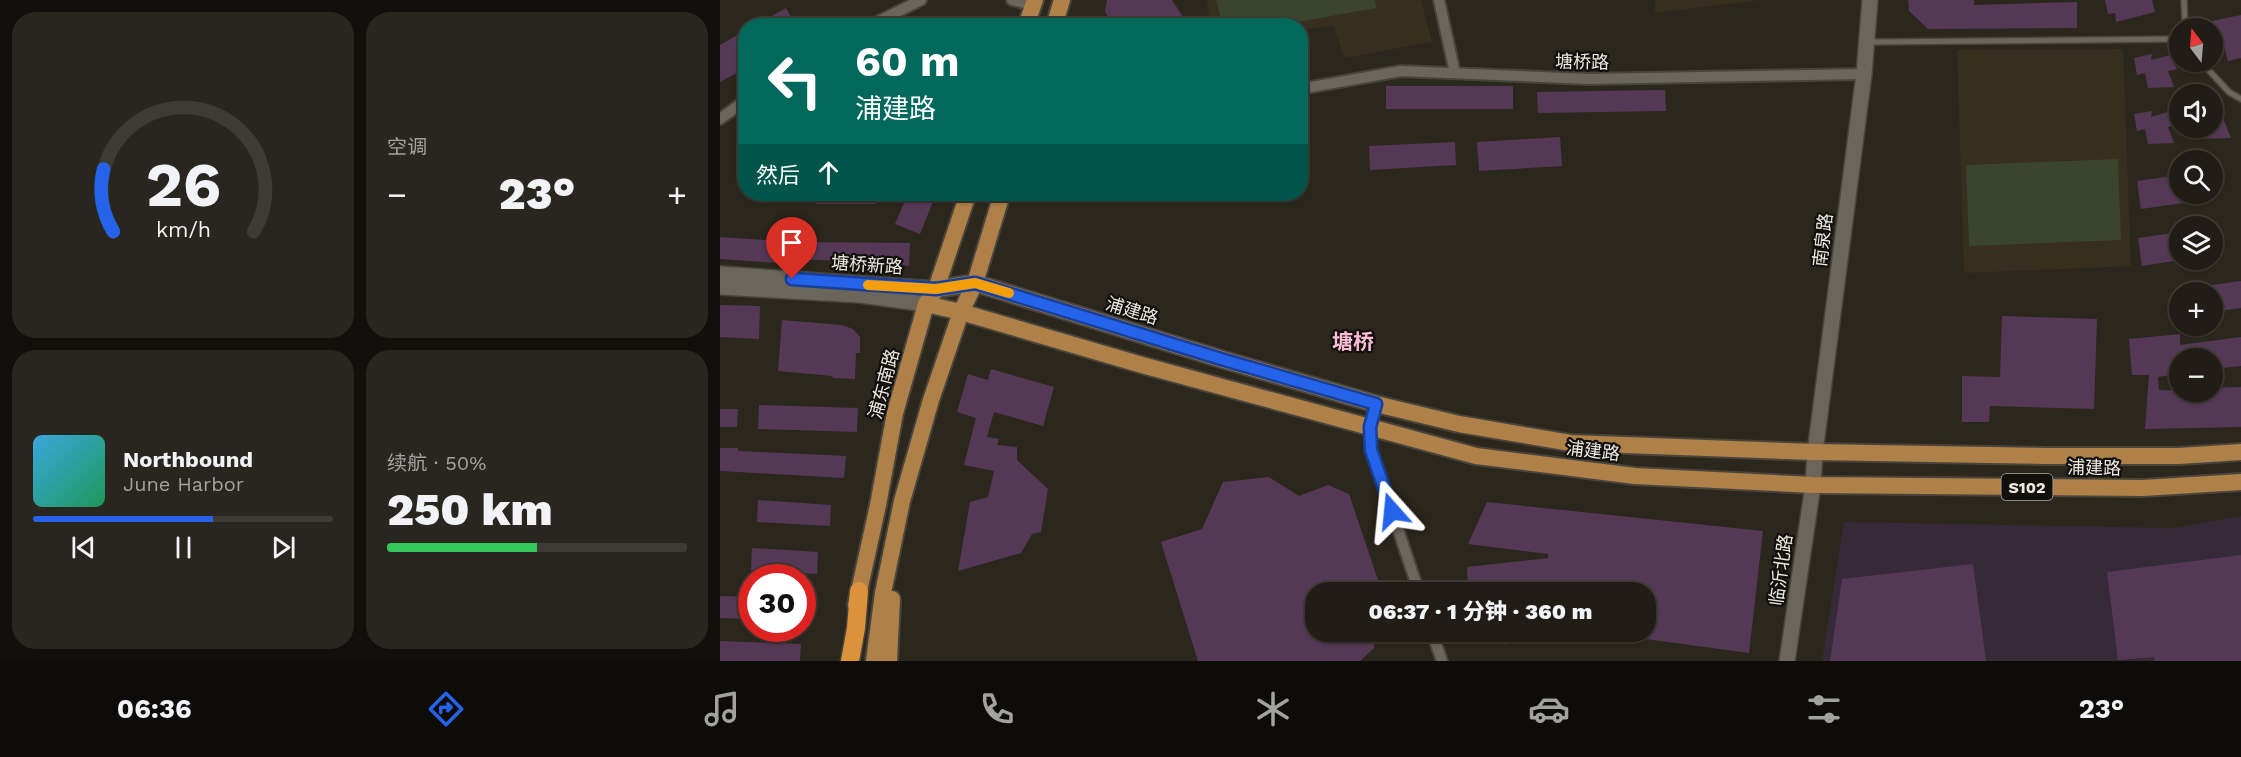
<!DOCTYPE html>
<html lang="zh">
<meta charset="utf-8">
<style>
:root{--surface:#211d16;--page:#29261f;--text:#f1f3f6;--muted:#a2a2a1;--line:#3e3b35;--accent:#2563eb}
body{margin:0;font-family:"Work Sans","Noto Sans SC",sans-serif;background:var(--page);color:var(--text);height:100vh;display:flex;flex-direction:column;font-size:22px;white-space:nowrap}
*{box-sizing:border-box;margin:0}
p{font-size:20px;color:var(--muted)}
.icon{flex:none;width:33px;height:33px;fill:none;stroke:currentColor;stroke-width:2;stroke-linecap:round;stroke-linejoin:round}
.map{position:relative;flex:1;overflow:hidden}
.side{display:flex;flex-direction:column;gap:12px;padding:12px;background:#12100c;width:720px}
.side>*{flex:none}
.banner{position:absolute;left:18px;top:18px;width:570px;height:183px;border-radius:24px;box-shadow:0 2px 4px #0004,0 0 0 2px var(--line);background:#00695c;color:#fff;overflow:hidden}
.needle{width:39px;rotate:344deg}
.tools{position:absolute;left:1449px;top:18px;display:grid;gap:12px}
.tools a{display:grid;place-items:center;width:54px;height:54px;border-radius:50%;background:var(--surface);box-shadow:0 2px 4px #0004,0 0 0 2px var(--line);font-size:30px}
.speed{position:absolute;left:18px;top:564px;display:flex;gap:12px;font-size:30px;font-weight:700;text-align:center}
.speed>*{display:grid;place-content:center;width:78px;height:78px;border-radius:50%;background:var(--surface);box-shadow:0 2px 4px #0004,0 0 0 2px var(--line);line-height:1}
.speed .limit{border:9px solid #d22;background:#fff;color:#111}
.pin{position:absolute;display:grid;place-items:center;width:51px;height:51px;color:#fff;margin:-62px -26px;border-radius:50% 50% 50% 0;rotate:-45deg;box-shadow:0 0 6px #0007}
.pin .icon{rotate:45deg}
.me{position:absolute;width:66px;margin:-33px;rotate:342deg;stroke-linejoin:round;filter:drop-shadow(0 0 4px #0008)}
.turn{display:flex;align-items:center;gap:21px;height:126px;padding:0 18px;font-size:27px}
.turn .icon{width:78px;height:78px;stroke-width:2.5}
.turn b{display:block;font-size:42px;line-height:51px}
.then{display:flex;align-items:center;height:57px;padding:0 18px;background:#0003;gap:12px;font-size:22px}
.big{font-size:45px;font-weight:800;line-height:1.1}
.side .card{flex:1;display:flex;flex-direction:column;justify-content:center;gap:9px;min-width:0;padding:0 21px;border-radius:24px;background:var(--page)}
.side .dial{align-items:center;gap:0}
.dial svg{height:156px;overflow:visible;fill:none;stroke:var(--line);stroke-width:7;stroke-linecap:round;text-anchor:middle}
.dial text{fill:var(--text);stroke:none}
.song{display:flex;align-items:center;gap:18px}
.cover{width:72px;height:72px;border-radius:9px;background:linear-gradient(135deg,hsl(200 70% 55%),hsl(150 70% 35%))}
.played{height:6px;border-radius:3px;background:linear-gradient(90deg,var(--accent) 60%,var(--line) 60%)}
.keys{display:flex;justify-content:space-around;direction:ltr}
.heat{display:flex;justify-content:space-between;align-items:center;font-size:33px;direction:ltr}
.charge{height:9px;border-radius:4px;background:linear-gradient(90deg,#34c759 50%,var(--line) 0)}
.side .tiles{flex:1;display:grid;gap:12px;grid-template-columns:repeat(2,1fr)}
.trip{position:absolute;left:585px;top:582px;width:351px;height:60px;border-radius:24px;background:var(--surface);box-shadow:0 2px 4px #0004,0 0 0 2px var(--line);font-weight:800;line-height:60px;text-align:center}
.menu{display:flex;height:96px;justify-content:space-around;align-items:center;background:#0d0c09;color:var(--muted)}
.menu .icon{width:42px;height:42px}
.menu .current{color:var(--accent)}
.menu b{font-size:27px;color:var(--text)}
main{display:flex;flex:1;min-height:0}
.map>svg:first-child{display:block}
.built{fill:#362e1f}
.medical{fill:#362a39}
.green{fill:#3b452d}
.building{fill:#553856}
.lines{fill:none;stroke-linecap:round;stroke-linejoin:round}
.lane-casing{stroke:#48443c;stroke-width:8}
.street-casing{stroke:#48443c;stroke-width:14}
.secondary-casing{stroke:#48443c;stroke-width:18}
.primary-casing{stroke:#48443c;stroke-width:20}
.highway-casing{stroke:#48443c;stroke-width:21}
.lane{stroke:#6b655a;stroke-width:5}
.street{stroke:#6b655a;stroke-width:10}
.secondary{stroke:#6b655a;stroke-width:15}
.primary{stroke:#af8047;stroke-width:16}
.highway{stroke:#dc923b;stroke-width:18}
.route-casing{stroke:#184099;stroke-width:15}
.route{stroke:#2563eb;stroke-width:10}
.slow{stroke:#f59e0b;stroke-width:10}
.labels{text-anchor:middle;stroke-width:4.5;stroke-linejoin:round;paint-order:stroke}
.shield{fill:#12100c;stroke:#aba8a2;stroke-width:1.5}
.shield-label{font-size:16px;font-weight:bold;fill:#ece9e3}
.street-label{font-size:18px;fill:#ece9e3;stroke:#12100c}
.quarter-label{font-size:21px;font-weight:bold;fill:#fcbcd6;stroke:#12100c}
</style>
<main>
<section class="side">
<div class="tiles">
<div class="card dial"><svg viewBox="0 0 100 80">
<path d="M14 69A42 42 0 1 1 86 69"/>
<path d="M14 69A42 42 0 0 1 9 37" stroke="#2563eb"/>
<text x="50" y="56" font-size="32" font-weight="700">26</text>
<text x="50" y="72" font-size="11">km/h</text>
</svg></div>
<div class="card"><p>空调</p>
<div class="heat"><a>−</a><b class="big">23°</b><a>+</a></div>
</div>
<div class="card">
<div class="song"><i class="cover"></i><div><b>Northbound</b><p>June Harbor</p></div></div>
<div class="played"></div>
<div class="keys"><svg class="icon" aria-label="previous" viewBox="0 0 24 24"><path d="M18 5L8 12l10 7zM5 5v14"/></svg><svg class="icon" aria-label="pause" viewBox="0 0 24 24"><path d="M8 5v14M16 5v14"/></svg><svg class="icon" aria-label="next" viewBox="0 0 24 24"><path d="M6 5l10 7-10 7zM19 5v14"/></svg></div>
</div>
<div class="card"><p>续航 · 50%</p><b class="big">250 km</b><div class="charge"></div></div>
</div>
</section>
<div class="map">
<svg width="1521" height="661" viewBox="0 0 1521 661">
<rect width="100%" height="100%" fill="#2c271d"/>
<!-- built -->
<g class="built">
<polygon points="487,0 701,0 712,42 624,58 614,26 581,30 580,26 490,25"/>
<polygon points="935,0 1040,0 935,13"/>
<polygon points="1403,49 1411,266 1244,273 1237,50"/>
</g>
<!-- medical -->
<polygon class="medical" points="1521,516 1521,661 1102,661 1124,522 1453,528"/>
<!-- green -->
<g class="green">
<polygon points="496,0 655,0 656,8 561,25 508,25 502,23"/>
<polygon points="1398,159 1401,240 1249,246 1246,165"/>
</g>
<!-- building -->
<g class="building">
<polygon points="387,0 452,0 463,17 461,26 395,26 385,12"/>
<polygon points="1188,0 1254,0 1254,5 1357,2 1357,28 1208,29 1189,11"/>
<polygon points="1385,0 1432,0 1435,12 1396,22 1395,13 1388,14"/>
<polygon points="66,8 76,26 34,26"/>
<polygon points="1521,15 1521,58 1508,61 1503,41 1492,42 1492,21"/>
<polygon points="26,30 26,68 0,82 0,45"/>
<polygon points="1432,54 1431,60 1451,55 1457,69 1448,71 1454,87 1428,88 1425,73 1417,75 1414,58"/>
<rect x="666" y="86" width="127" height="23"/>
<polygon points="945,90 946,111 818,113 817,92"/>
<polygon points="1493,93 1511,138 1475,139 1473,128 1492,128"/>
<polygon points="1432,111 1431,117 1451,111 1457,125 1448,127 1454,143 1428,144 1425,129 1417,131 1414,114"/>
<polygon points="840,137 842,166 759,171 757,142"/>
<polygon points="735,142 736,165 650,170 649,146"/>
<polygon points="1460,175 1460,194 1483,194 1484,200 1421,209 1417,181"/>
<rect x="96" y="194" width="60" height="10"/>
<polygon points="188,194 216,194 200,234 175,224"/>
<polygon points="1460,232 1460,260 1422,266 1418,238"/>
<polygon points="0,237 74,242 190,243 189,266 145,258 145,262 73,259 73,264 0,259"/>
<polygon points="1521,281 1521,308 1492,312 1492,285"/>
<polygon points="0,305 40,306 39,339 0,337"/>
<polygon points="1282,316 1377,319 1374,409 1270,406 1269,422 1242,422 1242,376 1280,377"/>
<polygon points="62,320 122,325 133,329 140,337 140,353 136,353 135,379 113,378 112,376 58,371"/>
<polygon points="1460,334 1460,345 1521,337 1521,366 1492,369 1492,358 1456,358 1458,374 1438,377 1439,390 1492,392 1492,388 1521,387 1521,427 1425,429 1429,375 1412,375 1409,339"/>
<polygon points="271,369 334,387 323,426 274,412 267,437 279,439 277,445 297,447 297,460 328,489 321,532 312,534 301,553 238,571 250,502 268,497 274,471 244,465 256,418 237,412 248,374 268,380"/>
<polygon points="39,405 138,408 137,432 38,429"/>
<polygon points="0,409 18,409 17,427 0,427"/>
<polygon points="0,448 18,448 18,451 126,456 124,478 0,471"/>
<polygon points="549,477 579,496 608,485 629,494 662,592 596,592 596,632 655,632 654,648 640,661 478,661 441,542 482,529 503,482"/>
<polygon points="38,500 111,505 110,526 37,522"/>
<polygon points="767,502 1043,531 1029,653 926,639 926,592 748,592 747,567 828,558 828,554 748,544"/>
<polygon points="32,548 98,552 97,574 31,570"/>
<polygon points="1521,555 1521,661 1435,661 1434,657 1398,660 1387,572"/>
<polygon points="1253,564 1266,661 1110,661 1122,579"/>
<polygon points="0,596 32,597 32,619 0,618"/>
<polygon points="773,632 810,632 785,645"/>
<polygon points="0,641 81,644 80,661 0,661"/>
</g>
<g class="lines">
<defs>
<g id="lane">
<polyline points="1464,0 1465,28"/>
<polyline points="1149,42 1460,39"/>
<polyline points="1481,62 1509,92 1521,99"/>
</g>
<g id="street">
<polyline points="292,0 313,5"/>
<polyline points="719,0 735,73"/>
<polyline points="149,26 201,0"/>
<polyline points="580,89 681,71 869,79 1144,74"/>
<polyline points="0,119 26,100"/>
<polyline points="656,404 650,427 651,449 699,592"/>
<polyline points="712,632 722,661"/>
</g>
<g id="secondary">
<polyline points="0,274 216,289"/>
<polyline points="0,287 140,295 206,304"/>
<polyline points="1067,661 1093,485 1095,452 1144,74 1150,0"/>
</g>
<g id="primary">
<polyline points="306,26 315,0"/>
<polyline points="334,26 342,0"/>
<polyline points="216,289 255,283 501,359 656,404 739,424 851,443 1095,452 1326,456 1458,456 1521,452"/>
<polyline points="206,304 241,312 422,365 756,456 915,476 1093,485 1423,488 1521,482"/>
<polyline points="136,605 158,505 175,413 206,304 216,289 248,194"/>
<polyline points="154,661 163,593 182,501 211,400 241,312 255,283 282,194"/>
<polyline points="169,661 172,599"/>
</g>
<polyline id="highway" points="130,661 136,628 139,591"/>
</defs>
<!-- lane casing -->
<use href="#lane" class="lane-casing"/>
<!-- street casing -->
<use href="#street" class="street-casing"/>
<!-- secondary casing -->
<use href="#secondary" class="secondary-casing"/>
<!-- primary casing -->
<use href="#primary" class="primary-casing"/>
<!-- highway casing -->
<use href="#highway" class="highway-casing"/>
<!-- lane -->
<use href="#lane" class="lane"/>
<!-- street -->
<use href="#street" class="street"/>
<!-- secondary -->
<use href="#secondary" class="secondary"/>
<!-- primary -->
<use href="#primary" class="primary"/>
<!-- highway -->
<use href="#highway" class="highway"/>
</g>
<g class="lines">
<defs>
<polyline id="route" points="72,279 216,289 255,283 501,359 656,404 650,427 651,450 672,511"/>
</defs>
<!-- route casing -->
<use href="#route" class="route-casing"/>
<!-- route -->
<use href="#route" class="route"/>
<!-- slow -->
<polyline class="slow" points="148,285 216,289 255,283 289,293"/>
</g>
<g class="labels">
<!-- shield labels -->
<rect class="shield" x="1281.5" y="474" width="51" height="26" rx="4.5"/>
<g class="shield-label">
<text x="1307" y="493">S102</text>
</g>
<!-- street labels -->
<g class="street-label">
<text transform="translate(862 62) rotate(1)" y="6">塘桥路</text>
<text transform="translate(1103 240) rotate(-83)" y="6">南泉路</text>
<text transform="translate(147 265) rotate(4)" y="6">塘桥新路</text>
<text transform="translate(412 311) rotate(17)" y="6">浦建路</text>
<text transform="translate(164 384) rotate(-75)" y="6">浦东南路</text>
<text transform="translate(873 451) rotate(7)" y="6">浦建路</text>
<text transform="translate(1374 468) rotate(1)" y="6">浦建路</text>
<text transform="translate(1061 570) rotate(-82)" y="6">临沂北路</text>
</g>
<!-- quarter labels -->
<g class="quarter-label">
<text x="633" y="349">塘桥</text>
</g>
</g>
</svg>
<div class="tools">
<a><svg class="needle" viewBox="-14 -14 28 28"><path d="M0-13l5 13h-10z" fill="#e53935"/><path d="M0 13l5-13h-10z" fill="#a2a2a1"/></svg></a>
<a><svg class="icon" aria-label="sound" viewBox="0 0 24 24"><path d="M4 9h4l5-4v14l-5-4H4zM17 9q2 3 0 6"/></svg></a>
<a><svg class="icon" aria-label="search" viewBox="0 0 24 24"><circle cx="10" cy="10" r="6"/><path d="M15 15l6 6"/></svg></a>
<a><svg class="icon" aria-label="layers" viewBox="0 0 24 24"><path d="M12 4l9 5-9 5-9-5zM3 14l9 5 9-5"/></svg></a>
<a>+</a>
<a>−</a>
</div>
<div class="speed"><div class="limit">30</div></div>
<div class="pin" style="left:72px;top:279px;background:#d93025"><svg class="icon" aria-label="arrive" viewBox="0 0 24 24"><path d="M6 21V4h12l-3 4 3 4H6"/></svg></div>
<svg class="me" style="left:672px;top:511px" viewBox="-20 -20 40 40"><path d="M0-17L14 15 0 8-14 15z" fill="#2563eb" stroke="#fff" stroke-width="4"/></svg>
<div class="trip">06:37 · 1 分钟 · 360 m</div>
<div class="banner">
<div class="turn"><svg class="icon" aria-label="left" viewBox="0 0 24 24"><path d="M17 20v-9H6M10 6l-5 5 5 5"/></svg><div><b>60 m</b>浦建路</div></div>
<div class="then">然后<svg class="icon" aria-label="ahead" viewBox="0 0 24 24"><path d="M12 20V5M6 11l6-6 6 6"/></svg></div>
</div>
</div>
</main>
<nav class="menu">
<b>06:36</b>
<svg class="icon current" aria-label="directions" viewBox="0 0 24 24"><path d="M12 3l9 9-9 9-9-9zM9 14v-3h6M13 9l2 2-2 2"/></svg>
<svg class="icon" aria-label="music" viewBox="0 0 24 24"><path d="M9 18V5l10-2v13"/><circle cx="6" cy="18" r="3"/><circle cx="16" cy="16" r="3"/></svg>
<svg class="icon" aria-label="phone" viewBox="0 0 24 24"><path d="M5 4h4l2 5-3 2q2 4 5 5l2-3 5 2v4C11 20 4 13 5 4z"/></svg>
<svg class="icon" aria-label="climate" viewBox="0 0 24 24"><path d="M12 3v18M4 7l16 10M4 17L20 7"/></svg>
<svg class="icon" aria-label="car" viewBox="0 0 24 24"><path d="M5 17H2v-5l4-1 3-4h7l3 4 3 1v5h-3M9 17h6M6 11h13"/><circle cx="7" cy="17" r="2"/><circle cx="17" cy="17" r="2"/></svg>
<svg class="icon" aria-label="filters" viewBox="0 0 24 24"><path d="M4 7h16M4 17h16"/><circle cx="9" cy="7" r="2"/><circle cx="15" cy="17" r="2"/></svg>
<b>23°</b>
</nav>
